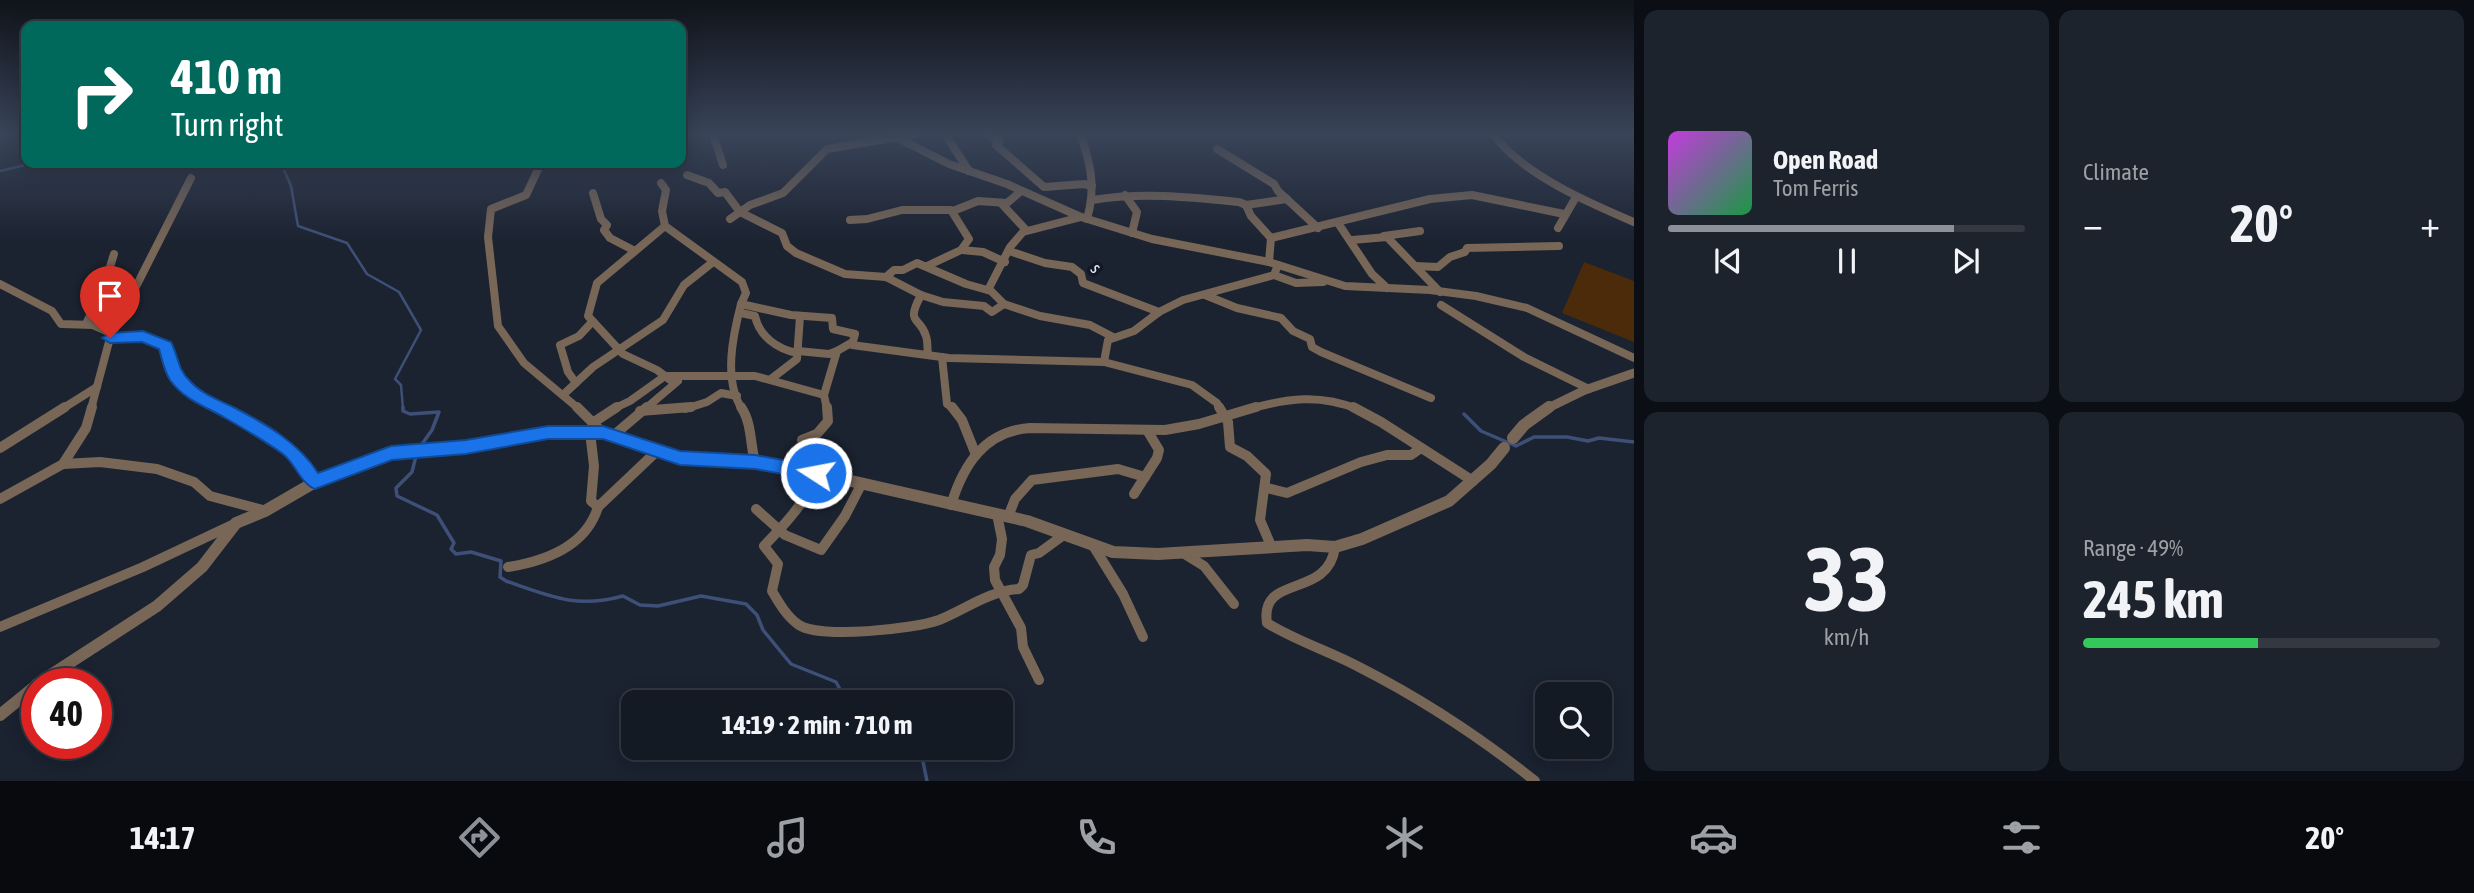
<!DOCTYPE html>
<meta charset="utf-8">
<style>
:root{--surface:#141a24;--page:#1d232c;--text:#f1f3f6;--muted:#9da1a6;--line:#333841;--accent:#8c9099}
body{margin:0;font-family:"Asap Condensed",sans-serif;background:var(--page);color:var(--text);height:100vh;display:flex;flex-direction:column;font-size:26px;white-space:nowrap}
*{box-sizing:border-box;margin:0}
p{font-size:23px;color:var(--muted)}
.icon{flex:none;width:38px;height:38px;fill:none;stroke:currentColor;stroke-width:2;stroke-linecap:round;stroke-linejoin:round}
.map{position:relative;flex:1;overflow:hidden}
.drawer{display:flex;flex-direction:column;gap:10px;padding:10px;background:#0b0e14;width:840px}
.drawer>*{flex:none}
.hud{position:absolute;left:21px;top:21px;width:665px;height:147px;border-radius:14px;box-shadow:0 4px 18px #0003,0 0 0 2px var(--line);background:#00695c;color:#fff;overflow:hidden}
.controls{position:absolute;left:1535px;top:682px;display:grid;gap:14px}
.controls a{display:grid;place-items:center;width:77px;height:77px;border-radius:14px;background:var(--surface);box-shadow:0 4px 18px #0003,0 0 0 2px var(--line);font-size:35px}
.speed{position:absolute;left:21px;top:668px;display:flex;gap:14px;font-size:35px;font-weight:700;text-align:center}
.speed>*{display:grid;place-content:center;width:91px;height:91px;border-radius:50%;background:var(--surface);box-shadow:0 4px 18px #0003,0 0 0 2px var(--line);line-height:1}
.speed .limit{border:10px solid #d22;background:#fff;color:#111}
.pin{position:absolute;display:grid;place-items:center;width:60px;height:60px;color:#fff;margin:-72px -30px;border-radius:50% 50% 50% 0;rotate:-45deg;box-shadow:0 0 7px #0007}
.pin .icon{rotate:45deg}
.me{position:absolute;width:77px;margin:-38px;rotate:281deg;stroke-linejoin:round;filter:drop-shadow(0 0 5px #0008)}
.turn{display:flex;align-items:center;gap:24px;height:147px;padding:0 35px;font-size:32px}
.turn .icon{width:91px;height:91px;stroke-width:2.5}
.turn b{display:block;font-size:49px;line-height:60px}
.big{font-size:52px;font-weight:700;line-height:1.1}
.drawer .widget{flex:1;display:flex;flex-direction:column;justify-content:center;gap:10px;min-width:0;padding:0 24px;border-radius:14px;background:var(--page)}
.drawer .dial{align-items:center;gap:0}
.dial b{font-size:91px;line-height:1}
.song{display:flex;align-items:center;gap:21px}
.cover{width:84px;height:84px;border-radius:10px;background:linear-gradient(135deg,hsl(290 70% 55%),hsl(140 70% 35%))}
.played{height:7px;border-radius:4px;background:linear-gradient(90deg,var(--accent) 80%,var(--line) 80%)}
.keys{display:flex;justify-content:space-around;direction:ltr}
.heat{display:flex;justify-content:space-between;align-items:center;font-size:38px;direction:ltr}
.charge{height:10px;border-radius:5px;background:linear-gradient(90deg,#34c759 49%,var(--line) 0)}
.drawer .tiles{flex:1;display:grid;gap:10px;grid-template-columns:repeat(2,1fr)}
.trip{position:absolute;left:621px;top:690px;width:392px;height:70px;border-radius:14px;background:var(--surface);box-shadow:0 4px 18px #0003,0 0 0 2px var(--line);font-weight:700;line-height:70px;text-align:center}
.tab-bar{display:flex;height:112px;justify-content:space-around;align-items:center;background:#080a0e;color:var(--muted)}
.tab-bar .icon{width:49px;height:49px}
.tab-bar .current{color:var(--accent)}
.tab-bar b{font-size:32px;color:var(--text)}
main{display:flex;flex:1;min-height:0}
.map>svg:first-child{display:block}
.green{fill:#4b2b0a}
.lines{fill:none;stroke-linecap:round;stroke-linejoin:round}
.stream-far1{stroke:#3e5078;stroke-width:2.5}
.stream{stroke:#3e5078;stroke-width:3.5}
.minor-far1{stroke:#786657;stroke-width:8}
.minor{stroke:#786657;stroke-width:10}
.tertiary-far1{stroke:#786657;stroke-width:9}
.tertiary{stroke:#786657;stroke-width:12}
.route{fill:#1a73e8;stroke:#114b97;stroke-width:2}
.labels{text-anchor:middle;stroke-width:7;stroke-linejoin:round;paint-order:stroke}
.street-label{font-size:18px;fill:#e2e7f1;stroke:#121826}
</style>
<main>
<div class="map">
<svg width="1634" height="781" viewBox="0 0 1634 781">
<rect width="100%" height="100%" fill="#1b2230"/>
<!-- green -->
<polygon class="green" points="1584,262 1634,281 1634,342 1562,313"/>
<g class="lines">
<!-- stream-far1 -->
<g class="stream-far1">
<polyline points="281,163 291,186 298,226 347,243 367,274 399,292 421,330 395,379 401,385 403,409"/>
<polyline points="0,171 34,163"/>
</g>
<!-- stream -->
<g class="stream">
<polyline points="403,407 403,411 410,414 439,412 432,430 420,447"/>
<polyline points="1464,414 1481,431 1516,446 1534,437 1567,437 1588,441 1599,438 1634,442"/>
<path d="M 416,456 L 412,472 L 396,488 L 397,496 L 437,515 L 454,543 L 451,549 L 456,554 L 471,552 L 501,561 L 500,577 L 506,581 C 549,596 576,609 623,596 L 640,605 L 658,606 L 701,596 L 746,604 L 757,615 L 763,630 L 791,664 L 836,682 L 847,702"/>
<polyline points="920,747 927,781"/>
</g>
<!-- minor-far1 -->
<g class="minor-far1">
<polyline points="713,134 723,165"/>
<polyline points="890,134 949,164 1007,184 1081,217 1152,239 1269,262 1271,238 1251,216 1246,205"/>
<polyline points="945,134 969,171"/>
<polyline points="987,134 1000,141 996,145 1044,187 1084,184 1092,186"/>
<path d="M 1080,134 C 1091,163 1096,188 1087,219"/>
<path d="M 1493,134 C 1522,174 1589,203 1634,222"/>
<polyline points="1217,149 1274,184 1278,191 1318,228"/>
<polyline points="541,163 526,195 491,209 488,237 498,326 524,363 579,409"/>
<polyline points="687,175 709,183 718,193 725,192 740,212 782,233 787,246 796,253 845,274 886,277 921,295 943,302 984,306 992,312 1004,304 1040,316 1090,325 1113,337"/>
<polyline points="661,183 666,190 662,211 665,226 742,282 746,293 741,304 791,315 832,318 833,329 855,334 852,345 949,358 1104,362 1192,385 1217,403 1220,409"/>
<polyline points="593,193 601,219 607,225 604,230 610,238 635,251"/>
<polyline points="1125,195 1137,212 1132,233"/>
<path d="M 1092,200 C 1142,192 1189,197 1239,202 L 1246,205 L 1287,199"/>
<polyline points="1001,203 1026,230"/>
<polyline points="953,211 978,201 1007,203 1020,192"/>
<polyline points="730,219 750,205 783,193 827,149 916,134"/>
<polyline points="850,220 867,219 902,210 951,210 969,239 961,250 927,266"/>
<polyline points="1338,223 1372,274 1387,288"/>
<polyline points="665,226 597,283 588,316 623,354 657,370 673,382"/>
<polyline points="1558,228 1576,197"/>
<polyline points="1384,236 1420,231"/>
<polyline points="1271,238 1430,199 1472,195 1564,214"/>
<polyline points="1352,240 1387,237 1440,292"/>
<polyline points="962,250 983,252 1005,262"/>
<polyline points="1009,251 1045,263 1072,267 1081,274 1083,283 1159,312"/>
<polyline points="1269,262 1345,286 1430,290 1476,296 1527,308 1634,358"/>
<polyline points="1415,266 1438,267 1450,257 1465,252 1467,248 1559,246"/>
<polyline points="1274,275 1296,283 1323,282"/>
<polyline points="886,277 894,270 903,270 917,263 966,284 991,291 1004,304"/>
<polyline points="0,284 52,311 61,324 93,325 113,334"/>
<polyline points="988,290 1010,247 1023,232 1081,217"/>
<path d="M 921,295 C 905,325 920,316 926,336 C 928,342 927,349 928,354"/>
<polyline points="1205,295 1237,308 1281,318 1293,331 1310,339 1312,347 1321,352 1431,398"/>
<path d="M 741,304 C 733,335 723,380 742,409"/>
<polyline points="1441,305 1524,357 1589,389"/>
<path d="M 741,313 L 755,316 C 759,336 777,349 797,353"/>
<polyline points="86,324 104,286 114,254"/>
<polyline points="110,338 143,337 165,346 183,384 198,396 222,409"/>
<polyline points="798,351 829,354 837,351"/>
<polyline points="942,357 947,404 954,409"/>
<polyline points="1104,362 1108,340 1134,331 1159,312 1183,300 1274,275 1278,265"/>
<polyline points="771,379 797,359 800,316"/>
<polyline points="576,383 568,372 560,345 579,336 592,322"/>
<polyline points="564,394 593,367 663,320 684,285 713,262"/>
<polyline points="62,409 97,387"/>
<polyline points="91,409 110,338 191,178"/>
<polyline points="613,409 630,401 665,376 755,376 824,395"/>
<polyline points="645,409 678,381"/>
<polyline points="685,409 707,402 721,393 737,396"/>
<polyline points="827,409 824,395 837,351 851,343"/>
<path d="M 1250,409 C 1287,398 1321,394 1357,409"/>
</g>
<!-- minor -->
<g class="minor">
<path d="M 218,407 C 255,425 293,446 315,482"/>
<polyline points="577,407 603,433"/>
<path d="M 741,407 C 752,423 750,444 755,462"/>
<path d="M 827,407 L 828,421 L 817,434 L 802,440 L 817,460 C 810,501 791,517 764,546 L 778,564 L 772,591 C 779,603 787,617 799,625 C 820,639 915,629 939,620 C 966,609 989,591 1019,589 L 1023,585 L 1031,555 L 1039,553 L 1065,534"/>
<polyline points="952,407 962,420 976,455"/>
<polyline points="1219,407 1228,422 1230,447 1247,456 1266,474 1260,520 1272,548"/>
<polyline points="1353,407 1381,422 1473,481"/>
<polyline points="640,411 691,407"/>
<polyline points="594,422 617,407"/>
<polyline points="590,432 594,466 591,501 598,507"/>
<polyline points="614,435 647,407"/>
<polyline points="0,448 65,407"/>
<polyline points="63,464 86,428 92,407"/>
<polyline points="1267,488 1287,493 1361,462 1387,455 1411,455 1421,448"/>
<polyline points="1134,494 1157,458 1159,450 1147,430"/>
<polyline points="0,499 63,464 100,462 157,469 194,482 210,496 263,510"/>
<path d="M 951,505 C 963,466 984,431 1030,428 L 1165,430 L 1199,424 L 1256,407"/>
<polyline points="756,509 785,535 821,550 845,516 862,483"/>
<polyline points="997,514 1002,539 1000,555 994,567 995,580 1021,628 1023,647 1039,680"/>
<polyline points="1008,517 1015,499 1032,480 1118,469 1145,477"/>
<polyline points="1094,547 1123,594 1143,637"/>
<path d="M 1335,547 C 1328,600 1259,573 1267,623 C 1296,641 1329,651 1359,667 C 1422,699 1480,737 1535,781"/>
<polyline points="1183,553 1204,566 1234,604"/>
<path d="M 508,567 C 546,561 586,546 598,507 L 657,451"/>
<polyline points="0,627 143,567 232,525"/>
</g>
<!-- tertiary-far1 -->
<polyline class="tertiary-far1" points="1546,409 1585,390 1634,373"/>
<!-- tertiary -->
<g class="tertiary">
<polyline points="1513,438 1524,425 1549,407"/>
<polyline points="37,684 157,606 202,567 236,523 265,511 315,482 391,453 466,447 548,433 603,433 680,458 755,462 816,473 1027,521 1113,552 1158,554 1307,545 1335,547 1362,539 1449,501 1491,464 1504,448"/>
<polyline points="0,715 37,685"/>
</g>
</g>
<!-- sky -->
<linearGradient id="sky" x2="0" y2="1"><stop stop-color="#0f131a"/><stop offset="0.55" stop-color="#394459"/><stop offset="1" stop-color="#394459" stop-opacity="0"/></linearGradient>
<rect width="1634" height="243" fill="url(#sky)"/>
<!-- route -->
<path class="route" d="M 143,331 L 171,342 C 178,355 178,370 189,380 C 201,394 219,400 235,408 C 266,424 299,443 318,473 L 391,446 L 466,440 L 548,426 L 603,426 L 680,451 L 755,455 L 816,466 L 822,468 L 824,473 L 822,478 L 816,480 L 755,469 L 680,465 L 603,439 L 548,439 L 466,454 L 392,460 L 315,489 C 301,484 295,463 283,454 C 265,441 246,430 227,419 C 207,407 184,400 170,380 C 164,371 162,359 159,349 L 142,342 L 110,343 L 102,338 L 110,333 Z"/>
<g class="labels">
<!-- street labels -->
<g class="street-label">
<text transform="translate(1096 268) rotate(48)" y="6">s</text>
</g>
</g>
</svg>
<div class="controls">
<a><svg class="icon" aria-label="search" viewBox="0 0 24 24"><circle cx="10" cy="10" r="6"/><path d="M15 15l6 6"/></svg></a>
</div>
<div class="speed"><div class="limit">40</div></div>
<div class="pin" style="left:110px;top:338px;background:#d93025"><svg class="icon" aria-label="arrive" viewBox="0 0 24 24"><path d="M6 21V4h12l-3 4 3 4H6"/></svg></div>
<svg class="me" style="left:816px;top:473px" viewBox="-20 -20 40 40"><circle r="17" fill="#1a73e8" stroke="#fff" stroke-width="3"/><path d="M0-11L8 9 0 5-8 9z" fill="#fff"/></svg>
<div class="trip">14:19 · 2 min · 710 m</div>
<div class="hud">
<div class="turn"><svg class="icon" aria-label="right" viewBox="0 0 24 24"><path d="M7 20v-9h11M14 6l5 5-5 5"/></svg><div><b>410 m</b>Turn right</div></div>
</div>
</div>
<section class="drawer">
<div class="tiles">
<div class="widget">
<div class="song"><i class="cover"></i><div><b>Open Road</b><p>Tom Ferris</p></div></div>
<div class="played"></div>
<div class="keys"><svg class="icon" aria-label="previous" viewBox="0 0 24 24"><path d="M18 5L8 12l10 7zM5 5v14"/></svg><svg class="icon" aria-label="pause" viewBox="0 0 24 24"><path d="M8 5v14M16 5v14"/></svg><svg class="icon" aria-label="next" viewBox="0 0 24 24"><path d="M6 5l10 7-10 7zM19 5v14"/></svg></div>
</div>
<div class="widget"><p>Climate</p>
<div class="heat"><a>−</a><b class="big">20°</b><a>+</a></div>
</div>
<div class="widget dial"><b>33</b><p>km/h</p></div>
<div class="widget"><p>Range · 49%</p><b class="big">245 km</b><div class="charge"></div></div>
</div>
</section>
</main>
<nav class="tab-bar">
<b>14:17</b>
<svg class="icon current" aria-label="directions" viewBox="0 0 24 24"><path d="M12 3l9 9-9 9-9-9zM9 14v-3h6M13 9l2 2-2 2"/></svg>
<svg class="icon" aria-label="music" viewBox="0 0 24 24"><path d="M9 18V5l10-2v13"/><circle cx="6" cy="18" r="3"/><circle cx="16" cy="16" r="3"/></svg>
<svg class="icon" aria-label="phone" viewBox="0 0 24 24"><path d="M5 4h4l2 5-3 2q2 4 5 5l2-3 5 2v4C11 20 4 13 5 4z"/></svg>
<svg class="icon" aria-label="climate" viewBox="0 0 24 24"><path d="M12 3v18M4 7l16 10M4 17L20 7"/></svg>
<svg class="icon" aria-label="car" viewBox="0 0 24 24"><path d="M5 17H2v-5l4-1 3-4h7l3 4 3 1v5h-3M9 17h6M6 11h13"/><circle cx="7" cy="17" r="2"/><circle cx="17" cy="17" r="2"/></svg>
<svg class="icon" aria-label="filters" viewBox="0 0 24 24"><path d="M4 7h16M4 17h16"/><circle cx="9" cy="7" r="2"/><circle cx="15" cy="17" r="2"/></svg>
<b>20°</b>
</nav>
